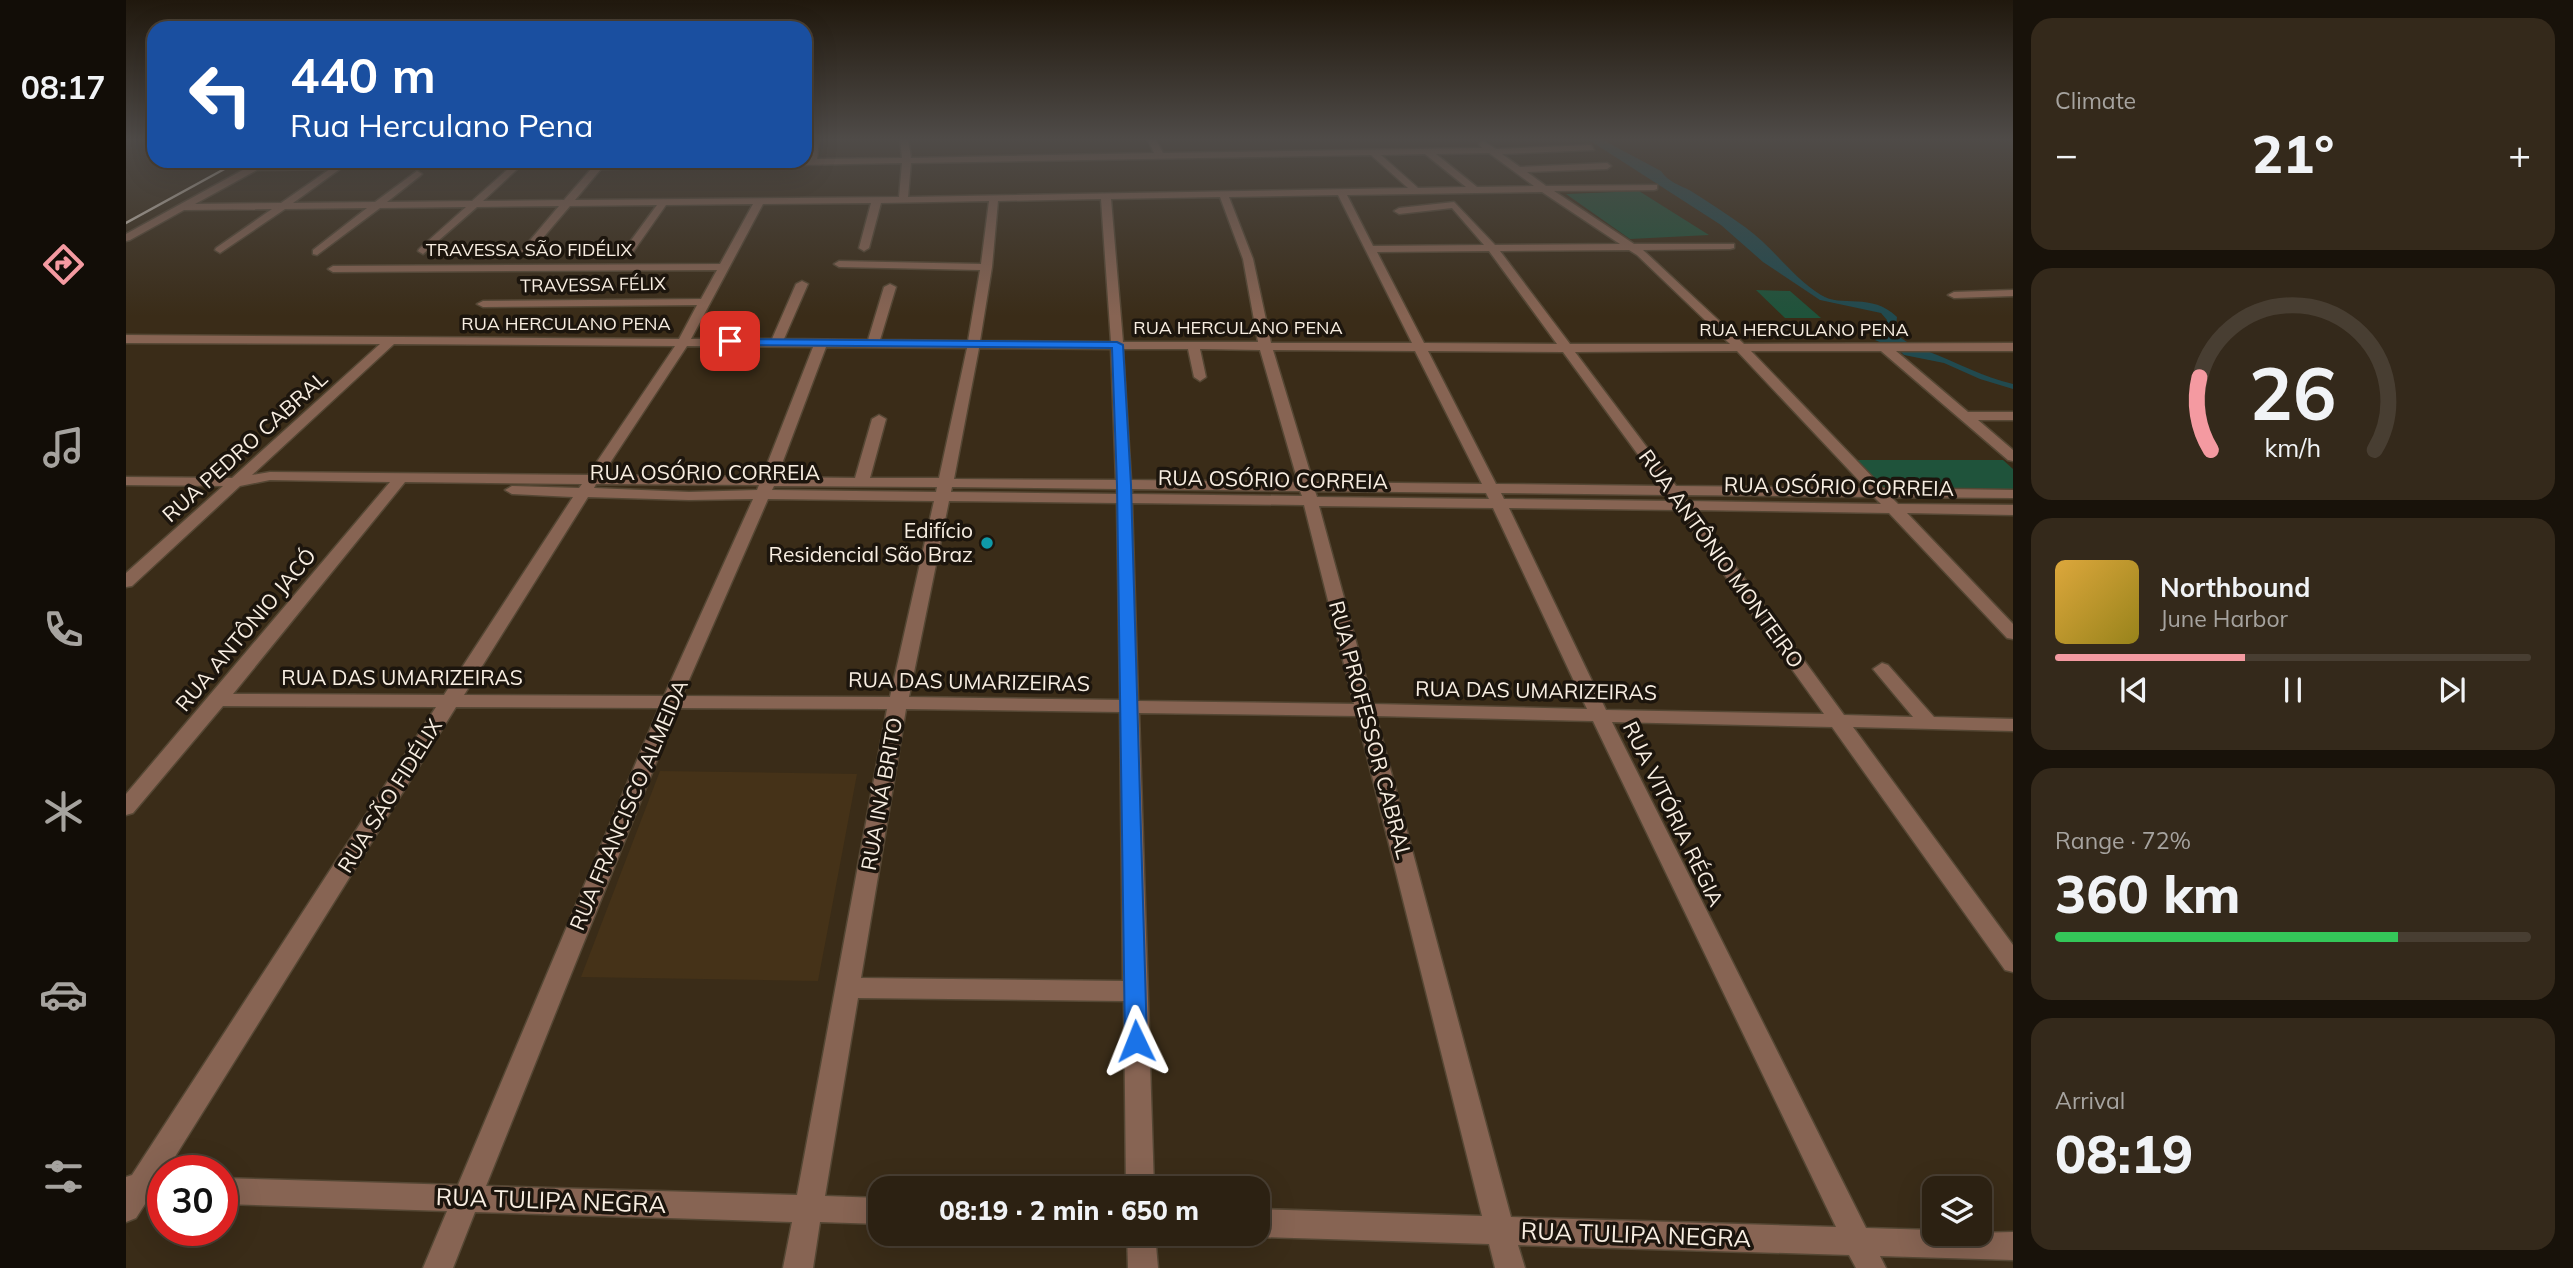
<!DOCTYPE html>
<meta charset="utf-8">
<style>
:root{--surface:#2c2112;--page:#34291b;--text:#f1f3f6;--muted:#a6a39f;--line:#483e32;--accent:#f49aa1}
body{margin:0;font-family:Mulish,sans-serif;background:var(--page);color:var(--text);height:100vh;display:flex;flex-direction:column;font-size:26px;white-space:nowrap}
*{box-sizing:border-box;margin:0}
p{font-size:23px;color:var(--muted)}
.icon{flex:none;width:38px;height:38px;fill:none;stroke:currentColor;stroke-width:2;stroke-linecap:round;stroke-linejoin:round}
.map{position:relative;flex:1;overflow:hidden}
.sheet{display:flex;flex-direction:column;gap:18px;padding:18px;background:#18120a;width:560px}
.sheet>*{flex:none}
.hud{position:absolute;left:21px;top:21px;width:665px;height:147px;border-radius:21px;box-shadow:0 7px 28px #0002,0 0 0 2px var(--line);background:#1a4fa0;color:#fff;overflow:hidden}
.tools{position:absolute;left:1796px;top:1176px;display:grid;gap:14px}
.tools a{display:grid;place-items:center;width:70px;height:70px;border-radius:14px;background:var(--surface);box-shadow:0 7px 28px #0002,0 0 0 2px var(--line);font-size:35px}
.speed{position:absolute;left:21px;top:1155px;display:flex;gap:14px;font-size:35px;font-weight:700;text-align:center}
.speed>*{display:grid;place-content:center;width:91px;height:91px;border-radius:50%;background:var(--surface);box-shadow:0 7px 28px #0002,0 0 0 2px var(--line);line-height:1}
.speed .limit{border:10px solid #d22;background:#fff;color:#111}
.pin{position:absolute;display:grid;place-items:center;width:60px;height:60px;color:#fff;margin:-30px;border-radius:14px;box-shadow:0 4px 10px #0006}
.me{position:absolute;width:77px;margin:-38px;rotate:358deg;stroke-linejoin:round;filter:drop-shadow(0 0 5px #0008)}
.turn{display:flex;align-items:center;gap:24px;height:147px;padding:0 28px;font-size:32px}
.turn .icon{width:91px;height:91px;stroke-width:2.5}
.turn b{display:block;font-size:49px;line-height:60px}
.big{font-size:52px;font-weight:800;line-height:1.1}
.sheet .widget{flex:1;display:flex;flex-direction:column;justify-content:center;gap:10px;min-width:0;padding:0 24px;border-radius:21px;background:var(--page)}
.sheet .dial{align-items:center;gap:0}
.dial svg{height:182px;overflow:visible;fill:none;stroke:var(--line);stroke-width:7;stroke-linecap:round;text-anchor:middle}
.dial text{fill:var(--text);stroke:none}
.song{display:flex;align-items:center;gap:21px}
.cover{width:84px;height:84px;border-radius:10px;background:linear-gradient(135deg,hsl(40 70% 55%),hsl(50 70% 35%))}
.played{height:7px;border-radius:4px;background:linear-gradient(90deg,var(--accent) 40%,var(--line) 40%)}
.keys{display:flex;justify-content:space-around;direction:ltr}
.heat{display:flex;justify-content:space-between;align-items:center;font-size:38px;direction:ltr}
.charge{height:10px;border-radius:5px;background:linear-gradient(90deg,#34c759 72%,var(--line) 0)}
.trip{position:absolute;left:742px;top:1176px;width:402px;height:70px;border-radius:21px;background:var(--surface);box-shadow:0 7px 28px #0002,0 0 0 2px var(--line);font-weight:800;line-height:70px;text-align:center}
main{display:flex;flex:1;min-height:0}
.tab-bar{display:flex;flex-direction:column;width:126px;justify-content:space-around;align-items:center;background:#120d07;color:var(--muted)}
.tab-bar .icon{width:49px;height:49px}
.tab-bar .on{color:var(--accent)}
.tab-bar b{font-size:32px;color:var(--text)}
.map>svg:first-child{display:block}
.built{fill:#453218}
.green{fill:#1f533b}
.water{fill:#214a4f}
.lines{fill:none;stroke-linecap:round;stroke-linejoin:round}
.minor-casing{stroke:#554734;stroke-width:3}
.minor{fill:#876453;fill-rule:evenodd}
.rail{stroke:#dfd5c8;stroke-width:2.5}
.route{fill:#1a73e8;stroke:#114b97;stroke-width:2}
.culture-dot{fill:#0f9aa8;stroke:#1c150d;stroke-width:2.5}
.labels{text-anchor:middle;stroke-width:7;stroke-linejoin:round;paint-order:stroke}
.far-street-label{font-size:18px;fill:#f8eee2;stroke:#1c150d}
.street-label{font-size:21px;fill:#f8eee2;stroke:#1c150d}
.poi-label{font-size:21px;fill:#f8eee2;stroke:#1c150d;text-anchor:end}
.near-street-label{font-size:24px;fill:#f8eee2;stroke:#1c150d}
</style>
<main>
<nav class="tab-bar">
<b>08:17</b>
<svg class="icon on" aria-label="directions" viewBox="0 0 24 24"><path d="M12 3l9 9-9 9-9-9zM9 14v-3h6M13 9l2 2-2 2"/></svg>
<svg class="icon" aria-label="music" viewBox="0 0 24 24"><path d="M9 18V5l10-2v13"/><circle cx="6" cy="18" r="3"/><circle cx="16" cy="16" r="3"/></svg>
<svg class="icon" aria-label="phone" viewBox="0 0 24 24"><path d="M5 4h4l2 5-3 2q2 4 5 5l2-3 5 2v4C11 20 4 13 5 4z"/></svg>
<svg class="icon" aria-label="climate" viewBox="0 0 24 24"><path d="M12 3v18M4 7l16 10M4 17L20 7"/></svg>
<svg class="icon" aria-label="car" viewBox="0 0 24 24"><path d="M5 17H2v-5l4-1 3-4h7l3 4 3 1v5h-3M9 17h6M6 11h13"/><circle cx="7" cy="17" r="2"/><circle cx="17" cy="17" r="2"/></svg>
<svg class="icon" aria-label="filters" viewBox="0 0 24 24"><path d="M4 7h16M4 17h16"/><circle cx="9" cy="7" r="2"/><circle cx="15" cy="17" r="2"/></svg>
</nav>
<div class="map">
<svg width="1887" height="1268" viewBox="0 0 1887 1268">
<rect width="100%" height="100%" fill="#3a2c18"/>
<!-- built -->
<polygon class="built" points="534,771 731,774 692,981 455,977"/>
<!-- green -->
<g class="green">
<polygon points="1513,191 1583,235 1504,239 1440,194"/>
<polygon points="1630,290 1664,291 1695,318 1659,318"/>
<polygon points="1726,460 1877,460 1887,469 1887,492 1754,491"/>
</g>
<!-- water -->
<g class="water">
<path d="M 1460,138 L 1473,138 L 1535,171 C 1542,182 1554,185 1565,191 C 1584,203 1602,215 1619,227 C 1647,247 1666,277 1695,295 C 1715,308 1746,292 1771,317 L 1769,334 L 1781,342 L 1756,343 L 1749,340 L 1756,335 L 1761,320 L 1755,313 L 1694,300 L 1637,262 L 1595,225 Z"/>
<path d="M 1801,351 C 1830,362 1857,377 1887,384 L 1887,389 L 1854,379 L 1818,363 L 1778,355 L 1775,352 Z"/>
</g>
<g class="lines">
<defs>
<g id="minor">
<path d="M 685,138 L 693,138 L 691,159 L 776,158 L 774,138 L 782,138 L 785,158 L 1028,153 L 1021,138 L 1029,138 L 1037,153 L 1356,148 L 1353,144 L 1357,141 L 1370,149 L 1465,145 L 1468,150 L 1376,154 L 1394,167 L 1481,163 L 1485,166 L 1481,169 L 1401,172 L 1420,186 L 1531,185 L 1531,189 L 1528,190 L 1428,191 L 1508,244 L 1608,244 L 1608,248 L 1604,249 L 1517,250 L 1618,344 L 1887,343 L 1887,351 L 1770,351 L 1842,412 L 1887,412 L 1887,420 L 1852,420 L 1887,450 L 1887,461 L 1882,460 L 1755,351 L 1625,351 L 1757,488 L 1887,490 L 1887,498 L 1765,497 L 1772,504 L 1887,505 L 1887,515 L 1781,513 L 1887,624 L 1887,639 L 1881,638 L 1763,513 L 1568,510 L 1718,715 L 1787,717 L 1747,669 L 1756,663 L 1762,665 L 1808,717 L 1887,719 L 1887,731 L 1727,727 L 1887,945 L 1887,972 L 1879,970 L 1706,727 L 1486,722 L 1740,1228 L 1808,1230 L 1808,1234 L 1887,1232 L 1887,1260 L 1754,1256 L 1760,1268 L 1730,1268 L 1723,1255 L 1392,1245 L 1399,1268 L 1369,1268 L 1363,1244 L 1132,1237 L 1125,1234 L 1132,1234 L 1132,1209 L 1356,1216 L 1231,716 L 1013,713 L 1028,1188 L 1000,1188 L 998,1001 L 732,998 L 699,1196 L 754,1198 L 754,1224 L 694,1222 L 687,1268 L 657,1268 L 666,1222 L 349,1212 L 327,1268 L 297,1268 L 321,1211 L 96,1204 L 96,1178 L 332,1185 L 533,708 L 330,707 L 40,1171 L 37,1171 L 37,1202 L 21,1201 L 10,1218 L 0,1222 L 0,1177 L 6,1175 L 310,707 L 97,706 L 7,813 L 0,815 L 0,794 L 264,482 L 144,480 L 114,486 L 6,586 L 0,587 L 0,573 L 97,486 L 0,485 L 0,477 L 106,478 L 254,344 L 0,343 L 0,335 L 553,339 L 571,305 L 357,307 L 351,304 L 357,301 L 575,299 L 591,270 L 207,272 L 202,269 L 207,266 L 594,264 L 627,204 L 540,205 L 507,252 L 503,253 L 498,250 L 531,205 L 444,206 L 404,253 L 400,254 L 395,251 L 433,206 L 351,207 L 297,254 L 292,251 L 293,249 L 340,207 L 254,208 L 191,255 L 187,254 L 187,250 L 241,208 L 159,209 L 94,253 L 89,250 L 90,248 L 146,209 L 58,210 L 4,240 L 0,241 L 0,234 L 133,161 L 144,161 L 141,164 L 225,161 L 167,203 L 249,202 L 291,171 L 296,174 L 294,176 L 261,202 L 346,201 L 391,161 L 400,161 L 357,201 L 438,200 L 472,161 L 481,161 L 480,163 L 679,161 L 682,160 ZM 1363,153 L 1408,186 L 1351,187 L 1310,154 ZM 1299,154 L 1340,187 L 1292,188 L 1255,155 ZM 1245,155 L 1282,188 L 782,197 L 785,163 ZM 776,163 L 773,197 L 449,200 L 475,169 ZM 204,169 L 155,203 L 69,204 L 131,170 ZM 1416,192 L 1494,244 L 1369,245 L 1328,202 L 1273,208 L 1268,211 L 1273,214 L 1326,208 L 1358,245 L 1247,246 L 1221,195 ZM 1212,195 L 1286,343 L 1145,343 L 1127,259 L 1103,197 ZM 1094,197 L 1117,259 L 1132,342 L 997,342 L 985,199 ZM 975,199 L 985,342 L 854,341 L 866,267 L 872,201 ZM 863,201 L 855,264 L 713,261 L 708,264 L 713,267 L 854,270 L 842,341 L 754,340 L 770,287 L 764,284 L 758,287 L 742,340 L 658,339 L 682,284 L 676,281 L 670,284 L 646,339 L 565,339 L 637,204 L 745,203 L 733,248 L 738,251 L 743,248 L 755,203 ZM 1503,250 L 1511,255 L 1604,344 L 1444,344 L 1374,251 ZM 1363,251 L 1431,344 L 1298,343 L 1251,252 ZM 268,344 L 549,346 L 462,475 L 144,472 L 126,475 ZM 561,346 L 687,347 L 636,477 L 476,475 ZM 700,347 L 841,348 L 813,478 L 744,478 L 760,419 L 753,415 L 746,419 L 729,478 L 651,477 ZM 853,348 L 985,349 L 990,480 L 828,479 ZM 997,349 L 1062,349 L 1068,377 L 1074,381 L 1080,377 L 1074,349 L 1134,350 L 1172,482 L 1005,480 ZM 1147,350 L 1289,351 L 1356,484 L 1187,482 ZM 1302,351 L 1437,352 L 1535,486 L 1370,484 ZM 1611,351 L 1740,488 L 1550,486 L 1449,352 ZM 279,482 L 456,484 L 453,488 L 386,486 L 379,490 L 386,494 L 447,497 L 318,695 L 107,694 ZM 470,484 L 633,485 L 631,490 L 563,492 L 468,488 ZM 648,486 L 811,487 L 810,492 L 646,490 ZM 826,487 L 991,489 L 991,494 L 825,492 ZM 1006,489 L 1174,491 L 1176,496 L 1006,494 ZM 1189,491 L 1360,493 L 1363,499 L 1191,497 ZM 1375,493 L 1542,495 L 1546,501 L 1378,499 ZM 1557,495 L 1748,497 L 1755,504 L 1561,501 ZM 462,497 L 563,500 L 627,499 L 538,696 L 338,695 ZM 642,499 L 808,501 L 764,697 L 556,696 ZM 823,501 L 991,503 L 994,700 L 783,697 ZM 1006,503 L 1178,505 L 1228,704 L 1012,701 ZM 1193,506 L 1367,508 L 1461,709 L 1247,704 ZM 1383,508 L 1552,510 L 1698,714 L 1480,710 ZM 552,708 L 761,709 L 671,1195 L 360,1186 ZM 780,709 L 994,712 L 997,981 L 735,978 ZM 1250,716 L 1467,721 L 1710,1227 L 1385,1217 Z"/>
<polygon points="1887,290 1887,296 1828,298 1822,295 1828,292"/>
<polygon points="1001,1234 1029,1234 1032,1268 1002,1268"/>
</g>
</defs>
<!-- minor casing -->
<use href="#minor" class="minor-casing"/>
<!-- minor -->
<use href="#minor" class="minor"/>
<!-- rail -->
<polyline class="rail" points="0,223 113,161"/>
</g>
<!-- sky -->
<linearGradient id="sky" x2="0" y2="1"><stop stop-color="#20180d"/><stop offset="0.44" stop-color="#4f4b48"/><stop offset="1" stop-color="#4f4b48" stop-opacity="0"/></linearGradient>
<rect width="1887" height="316" fill="url(#sky)"/>
<!-- route -->
<polygon class="route" points="600,339 991,342 997,345 1005,485 1021,1041 1018,1047 1010,1050 1002,1047 999,1041 991,485 986,348 604,345 600,344"/>
<!-- markers -->
<circle class="culture-dot" cx="861" cy="543" r="7"/>
<g class="labels">
<!-- far-street labels -->
<g class="far-street-label">
<text x="403" y="256">TRAVESSA SÃO FIDÉLIX</text>
<text transform="translate(467 285) rotate(-1)" y="6">TRAVESSA FÉLIX</text>
<text x="440" y="330">RUA HERCULANO PENA</text>
<text x="1112" y="334">RUA HERCULANO PENA</text>
<text x="1678" y="336">RUA HERCULANO PENA</text>
</g>
<!-- street labels -->
<g class="street-label">
<text transform="translate(119 447) rotate(-42)" y="7">RUA PEDRO CABRAL</text>
<text x="579" y="480">RUA OSÓRIO CORREIA</text>
<text transform="translate(1147 480) rotate(1)" y="7">RUA OSÓRIO CORREIA</text>
<text transform="translate(1713 487) rotate(1)" y="7">RUA OSÓRIO CORREIA</text>
<text transform="translate(1595 559) rotate(54)" y="7">RUA ANTÔNIO MONTEIRO</text>
<text transform="translate(120 630) rotate(-50)" y="7">RUA ANTÔNIO JACÓ</text>
<text x="276" y="685">RUA DAS UMARIZEIRAS</text>
<text transform="translate(843 682) rotate(1)" y="7">RUA DAS UMARIZEIRAS</text>
<text transform="translate(1410 691) rotate(1)" y="7">RUA DAS UMARIZEIRAS</text>
<text transform="translate(1244 730) rotate(75)" y="7">RUA PROFESSOR CABRAL</text>
<text transform="translate(756 794) rotate(-80)" y="7">RUA INÁ BRITO</text>
<text transform="translate(264 796) rotate(-58)" y="7">RUA SÃO FIDÉLIX</text>
<text transform="translate(503 805) rotate(-67)" y="7">RUA FRANCISCO ALMEIDA</text>
<text transform="translate(1547 814) rotate(64)" y="7">RUA VITÓRIA RÉGIA</text>
</g>
<!-- poi labels -->
<g class="poi-label">
<text x="847" y="538">Edifício<tspan x="847" dy="24">Residencial São Braz</tspan></text>
</g>
<!-- near-street labels -->
<g class="near-street-label">
<text transform="translate(425 1201) rotate(2)" y="8">RUA TULIPA NEGRA</text>
<text transform="translate(1510 1235) rotate(2)" y="8">RUA TULIPA NEGRA</text>
</g>
</g>
</svg>
<div class="tools">
<a><svg class="icon" aria-label="layers" viewBox="0 0 24 24"><path d="M12 4l9 5-9 5-9-5zM3 14l9 5 9-5"/></svg></a>
</div>
<div class="speed"><div class="limit">30</div></div>
<div class="pin" style="left:604px;top:341px;background:#d93025"><svg class="icon" aria-label="arrive" viewBox="0 0 24 24"><path d="M6 21V4h12l-3 4 3 4H6"/></svg></div>
<svg class="me" style="left:1010px;top:1041px" viewBox="-20 -20 40 40"><path d="M0-17L14 15 0 8-14 15z" fill="#1a73e8" stroke="#fff" stroke-width="4"/></svg>
<div class="trip">08:19 · 2 min · 650 m</div>
<div class="hud">
<div class="turn"><svg class="icon" aria-label="left" viewBox="0 0 24 24"><path d="M17 20v-9H6M10 6l-5 5 5 5"/></svg><div><b>440 m</b>Rua Herculano Pena</div></div>
</div>
</div>
<section class="sheet">
<div class="widget"><p>Climate</p>
<div class="heat"><a>−</a><b class="big">21°</b><a>+</a></div>
</div>
<div class="widget dial"><svg viewBox="0 0 100 80">
<path d="M14 69A42 42 0 1 1 86 69"/>
<path d="M14 69A42 42 0 0 1 9 37" stroke="#f49aa1"/>
<text x="50" y="56" font-size="32" font-weight="700">26</text>
<text x="50" y="72" font-size="11">km/h</text>
</svg></div>
<div class="widget">
<div class="song"><i class="cover"></i><div><b>Northbound</b><p>June Harbor</p></div></div>
<div class="played"></div>
<div class="keys"><svg class="icon" aria-label="previous" viewBox="0 0 24 24"><path d="M18 5L8 12l10 7zM5 5v14"/></svg><svg class="icon" aria-label="pause" viewBox="0 0 24 24"><path d="M8 5v14M16 5v14"/></svg><svg class="icon" aria-label="next" viewBox="0 0 24 24"><path d="M6 5l10 7-10 7zM19 5v14"/></svg></div>
</div>
<div class="widget"><p>Range · 72%</p><b class="big">360 km</b><div class="charge"></div></div>
<div class="widget"><p>Arrival</p><b class="big">08:19</b></div>
</section>
</main>
